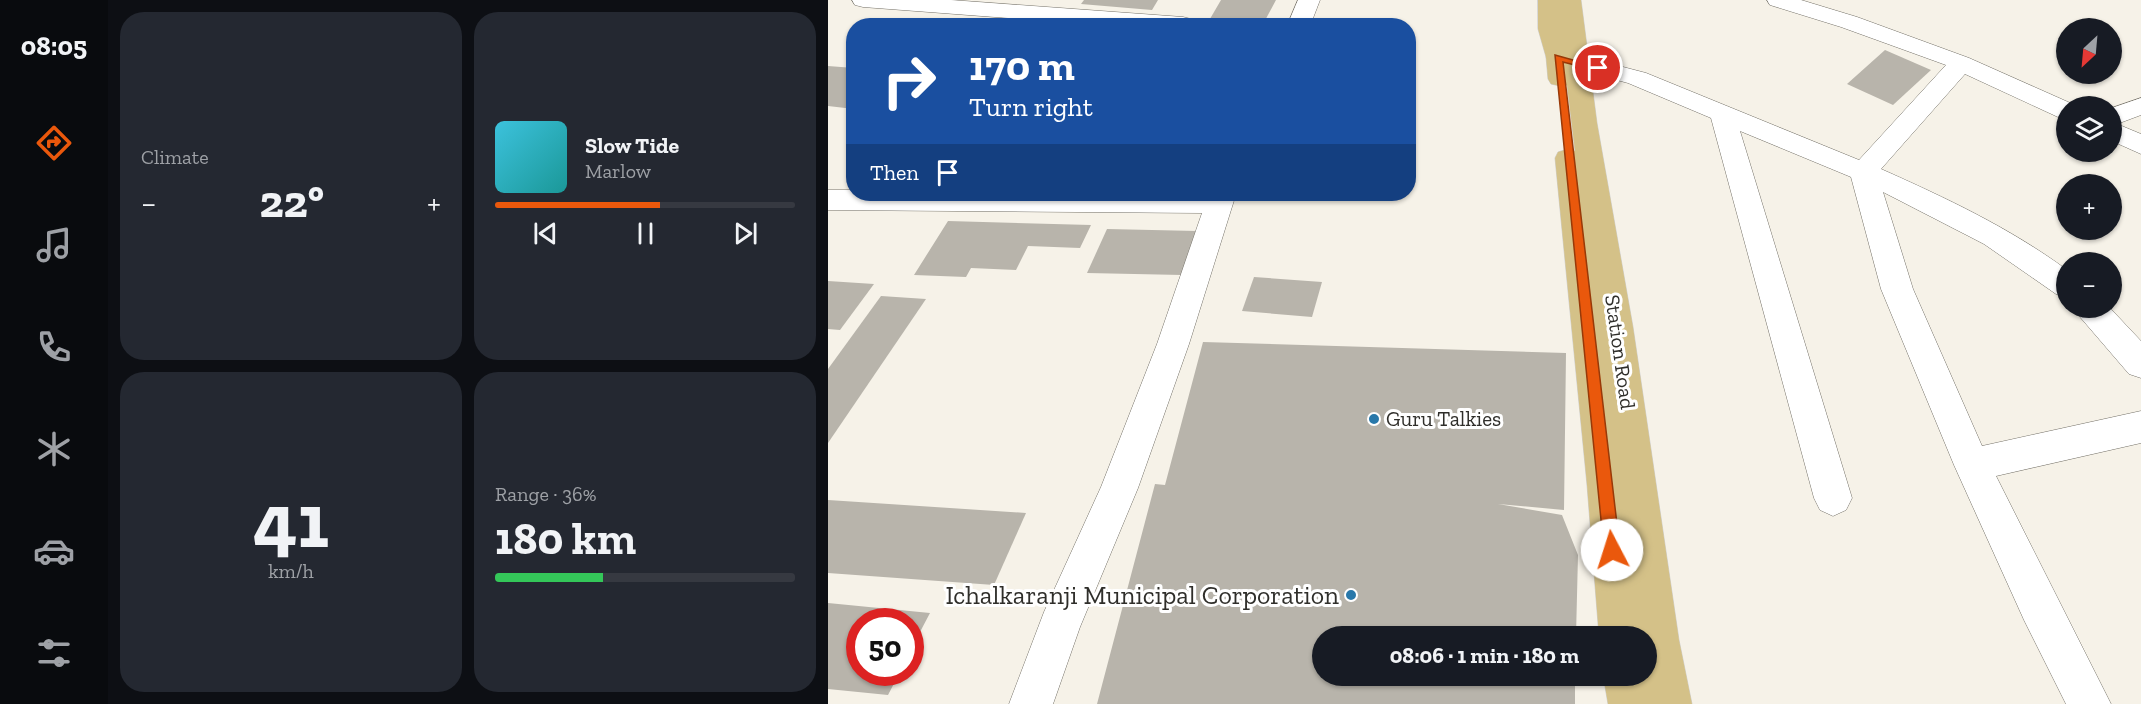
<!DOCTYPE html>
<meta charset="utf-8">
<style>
:root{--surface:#171b24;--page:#242831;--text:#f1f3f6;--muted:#9ea1a6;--line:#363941;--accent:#ea580c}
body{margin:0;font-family:"Zilla Slab",serif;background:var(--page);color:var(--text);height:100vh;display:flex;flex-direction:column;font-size:22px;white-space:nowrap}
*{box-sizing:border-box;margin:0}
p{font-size:20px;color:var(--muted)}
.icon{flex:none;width:33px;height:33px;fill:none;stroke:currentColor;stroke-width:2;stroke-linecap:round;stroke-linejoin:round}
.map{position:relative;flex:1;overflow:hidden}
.sheet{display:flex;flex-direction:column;gap:12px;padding:12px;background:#0d0f14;width:720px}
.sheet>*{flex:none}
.hud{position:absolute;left:18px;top:18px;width:570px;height:183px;border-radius:24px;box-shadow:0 2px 4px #0004;background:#1a4fa0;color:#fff;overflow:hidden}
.needle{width:39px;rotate:206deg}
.tools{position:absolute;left:1228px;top:18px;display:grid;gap:12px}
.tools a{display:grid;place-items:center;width:66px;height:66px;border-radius:50%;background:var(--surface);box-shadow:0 2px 4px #0004;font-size:30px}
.speed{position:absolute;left:18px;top:608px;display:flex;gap:12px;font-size:30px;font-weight:700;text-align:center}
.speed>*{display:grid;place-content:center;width:78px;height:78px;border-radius:50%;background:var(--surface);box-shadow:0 2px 4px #0004;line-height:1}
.speed .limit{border:9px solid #d22;background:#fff;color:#111}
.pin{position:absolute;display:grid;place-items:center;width:51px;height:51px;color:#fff;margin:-26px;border:3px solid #fff;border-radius:50%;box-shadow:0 2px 6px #0007}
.me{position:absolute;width:66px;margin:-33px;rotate:355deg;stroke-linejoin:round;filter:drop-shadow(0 0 4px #0008)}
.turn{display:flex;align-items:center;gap:21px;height:126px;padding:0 24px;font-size:27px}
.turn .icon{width:78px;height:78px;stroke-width:2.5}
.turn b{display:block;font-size:42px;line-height:51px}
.then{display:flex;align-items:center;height:57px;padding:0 24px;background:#0003;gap:12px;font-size:22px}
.big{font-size:45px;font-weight:800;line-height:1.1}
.sheet .card{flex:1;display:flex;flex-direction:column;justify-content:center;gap:9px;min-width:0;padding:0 21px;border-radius:24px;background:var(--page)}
.sheet .dial{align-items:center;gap:0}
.dial b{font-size:78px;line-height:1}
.song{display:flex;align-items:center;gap:18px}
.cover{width:72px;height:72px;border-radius:9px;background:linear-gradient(135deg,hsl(190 70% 55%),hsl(180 70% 35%))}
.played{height:6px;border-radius:3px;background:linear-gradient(90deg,var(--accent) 55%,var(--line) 55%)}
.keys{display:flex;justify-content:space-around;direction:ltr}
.heat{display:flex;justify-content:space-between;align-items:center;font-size:33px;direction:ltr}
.charge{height:9px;border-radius:4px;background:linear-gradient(90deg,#34c759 36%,var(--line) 0)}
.sheet .tiles{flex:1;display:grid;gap:12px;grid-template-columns:repeat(2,1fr)}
.trip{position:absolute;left:484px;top:626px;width:345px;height:60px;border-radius:30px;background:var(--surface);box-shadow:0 2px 4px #0004;font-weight:800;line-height:60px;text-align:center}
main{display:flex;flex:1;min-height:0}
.tabs{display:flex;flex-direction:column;width:108px;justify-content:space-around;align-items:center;background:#090b0e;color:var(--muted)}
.tabs .icon{width:42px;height:42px}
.tabs .active{color:var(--accent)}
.tabs b{font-size:27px;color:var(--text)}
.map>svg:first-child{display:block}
.building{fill:#b8b4ab}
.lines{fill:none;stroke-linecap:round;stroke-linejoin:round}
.minor-casing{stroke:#747168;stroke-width:1}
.major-casing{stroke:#d1d1d0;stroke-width:1}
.minor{fill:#fff;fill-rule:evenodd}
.major{fill:#d4c188;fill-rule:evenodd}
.route{fill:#ea580c;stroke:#983908;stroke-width:1.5}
.poi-dot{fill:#2878aa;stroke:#fff;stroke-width:2}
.labels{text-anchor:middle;stroke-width:6;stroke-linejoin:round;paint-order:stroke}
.street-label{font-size:21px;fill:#2f2e2a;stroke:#fff}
.poi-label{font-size:21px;fill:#2f2e2a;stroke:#fff;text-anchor:start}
.near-poi-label{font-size:26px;fill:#2f2e2a;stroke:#fff;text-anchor:end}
</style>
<main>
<nav class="tabs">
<b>08:05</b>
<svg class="icon active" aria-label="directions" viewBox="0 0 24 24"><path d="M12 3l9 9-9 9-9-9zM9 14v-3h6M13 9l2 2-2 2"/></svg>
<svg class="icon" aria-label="music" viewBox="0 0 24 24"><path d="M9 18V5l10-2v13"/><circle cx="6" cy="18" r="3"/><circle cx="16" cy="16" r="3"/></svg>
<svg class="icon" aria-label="phone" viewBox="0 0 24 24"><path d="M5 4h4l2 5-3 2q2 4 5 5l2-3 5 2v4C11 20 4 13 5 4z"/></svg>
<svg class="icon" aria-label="climate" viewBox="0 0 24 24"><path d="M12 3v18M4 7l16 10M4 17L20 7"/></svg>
<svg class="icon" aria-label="car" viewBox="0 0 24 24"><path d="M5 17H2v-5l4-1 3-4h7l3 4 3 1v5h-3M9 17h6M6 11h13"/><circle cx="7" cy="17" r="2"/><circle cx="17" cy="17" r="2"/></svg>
<svg class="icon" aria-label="filters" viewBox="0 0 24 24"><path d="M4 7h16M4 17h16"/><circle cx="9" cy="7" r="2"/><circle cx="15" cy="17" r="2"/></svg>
</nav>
<section class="sheet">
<div class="tiles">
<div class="card"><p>Climate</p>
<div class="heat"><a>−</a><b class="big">22°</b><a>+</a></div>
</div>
<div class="card">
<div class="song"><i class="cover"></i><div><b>Slow Tide</b><p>Marlow</p></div></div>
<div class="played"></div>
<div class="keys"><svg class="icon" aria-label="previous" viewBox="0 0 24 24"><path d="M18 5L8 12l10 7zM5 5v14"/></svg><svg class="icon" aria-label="pause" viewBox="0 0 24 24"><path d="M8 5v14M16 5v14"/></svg><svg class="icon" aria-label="next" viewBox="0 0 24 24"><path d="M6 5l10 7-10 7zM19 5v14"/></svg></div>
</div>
<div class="card dial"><b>41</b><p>km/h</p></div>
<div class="card"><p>Range · 36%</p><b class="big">180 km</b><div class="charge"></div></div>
</div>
</section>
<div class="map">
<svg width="1313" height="704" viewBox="0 0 1313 704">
<rect width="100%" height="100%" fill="#f6f2e8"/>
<!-- building -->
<g class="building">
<polygon points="256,0 330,0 324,10 253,4"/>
<polygon points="393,0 448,0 434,26 379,24"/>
<polygon points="1057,50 1103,70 1065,105 1019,84"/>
<polygon points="0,66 26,68 26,109 0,106"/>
<polygon points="120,221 263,225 252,248 200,246 188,270 143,268 138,277 86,275"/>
<polygon points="279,229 369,231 354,275 259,273"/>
<polygon points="426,277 494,282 484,317 414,311"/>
<polygon points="0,281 46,284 12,330 0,329"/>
<polygon points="53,296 98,299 0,443 0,369"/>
<polygon points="375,342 738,353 736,510 670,504 734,515 750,555 748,636 495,636 495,675 747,675 747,704 269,704 327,484 337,485"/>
<polygon points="0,500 198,513 166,585 0,573"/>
<polygon points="0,603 102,613 82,651 82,621 32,621 32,672 72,672 60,695 0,689"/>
</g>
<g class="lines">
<defs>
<g id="minor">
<polygon points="24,0 123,0 355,17 363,19 366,24 285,26 35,7 27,5"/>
<polygon points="470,0 492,0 482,26 459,26"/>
<path d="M 939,0 L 973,0 L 1029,17 L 1141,58 L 1249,106 L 1239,106 L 1239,119 L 1230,117 L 1137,74 L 1053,169 C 1118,198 1182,228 1239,270 L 1239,298 L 1228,294 L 1156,244 L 1055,192 L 1085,289 L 1154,446 L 1313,411 L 1313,443 L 1168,476 L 1283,704 L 1238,704 L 1196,620 L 1126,465 L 1053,289 L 1023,177 L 912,131 L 1024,498 L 1018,510 L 1005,516 L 992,510 L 986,498 L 883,118 L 800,83 L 722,62 L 718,57 L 722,52 L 730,50 L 818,73 L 1031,160 L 1118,65 L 1013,27 L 942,5 Z"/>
<polygon points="1313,98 1313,115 1289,124 1313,134 1313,154 1284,141 1284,108"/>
<polygon points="0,190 26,190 26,194 408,194 361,344 310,488 252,627 225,704 181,704 216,612 273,487 329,344 374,213 0,210"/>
<polygon points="1247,308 1282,308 1313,341 1313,378 1301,374 1252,317"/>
</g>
<polygon id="major" points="710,0 753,0 769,123 805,327 851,640 864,704 780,704 775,675 819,675 819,636 771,636 759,485 727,158 730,152 740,149 747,151 739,85 732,86 723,84 720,79 718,57 710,29"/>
</defs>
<!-- minor casing -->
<use href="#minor" class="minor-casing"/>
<!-- major casing -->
<use href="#major" class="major-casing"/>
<!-- minor -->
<use href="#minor" class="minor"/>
<!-- major -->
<use href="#major" class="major"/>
</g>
<!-- route -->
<polygon class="route" points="727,55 774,68 770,71 735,62 792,550 790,555 784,558 778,555 776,550"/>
<!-- markers -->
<g class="poi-dot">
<circle cx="546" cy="419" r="6"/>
<circle cx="523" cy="595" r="6"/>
</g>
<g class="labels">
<!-- street labels -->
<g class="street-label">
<text transform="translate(792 352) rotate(82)" y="7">Station Road</text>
</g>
<!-- poi labels -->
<g class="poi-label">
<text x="558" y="426">Guru Talkies</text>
</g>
<!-- near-poi labels -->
<g class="near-poi-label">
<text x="511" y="604">Ichalkaranji Municipal Corporation</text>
</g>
</g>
</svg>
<div class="tools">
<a><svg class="needle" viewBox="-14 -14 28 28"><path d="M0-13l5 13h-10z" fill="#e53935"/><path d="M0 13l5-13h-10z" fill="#9ea1a6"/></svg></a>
<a><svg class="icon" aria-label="layers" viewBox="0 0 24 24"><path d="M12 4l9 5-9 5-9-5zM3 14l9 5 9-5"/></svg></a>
<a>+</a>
<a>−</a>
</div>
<div class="speed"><div class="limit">50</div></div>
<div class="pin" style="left:770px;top:68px;background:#d93025"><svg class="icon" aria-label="arrive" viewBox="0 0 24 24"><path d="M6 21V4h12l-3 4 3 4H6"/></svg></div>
<svg class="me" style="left:784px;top:550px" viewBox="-20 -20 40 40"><circle r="19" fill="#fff"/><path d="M0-13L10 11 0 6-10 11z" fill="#ea580c"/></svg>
<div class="trip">08:06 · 1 min · 180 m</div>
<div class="hud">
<div class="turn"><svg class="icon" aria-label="right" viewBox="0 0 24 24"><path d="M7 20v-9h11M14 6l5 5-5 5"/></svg><div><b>170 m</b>Turn right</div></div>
<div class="then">Then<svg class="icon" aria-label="arrive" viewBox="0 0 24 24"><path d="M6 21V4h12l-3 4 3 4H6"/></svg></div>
</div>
</div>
</main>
